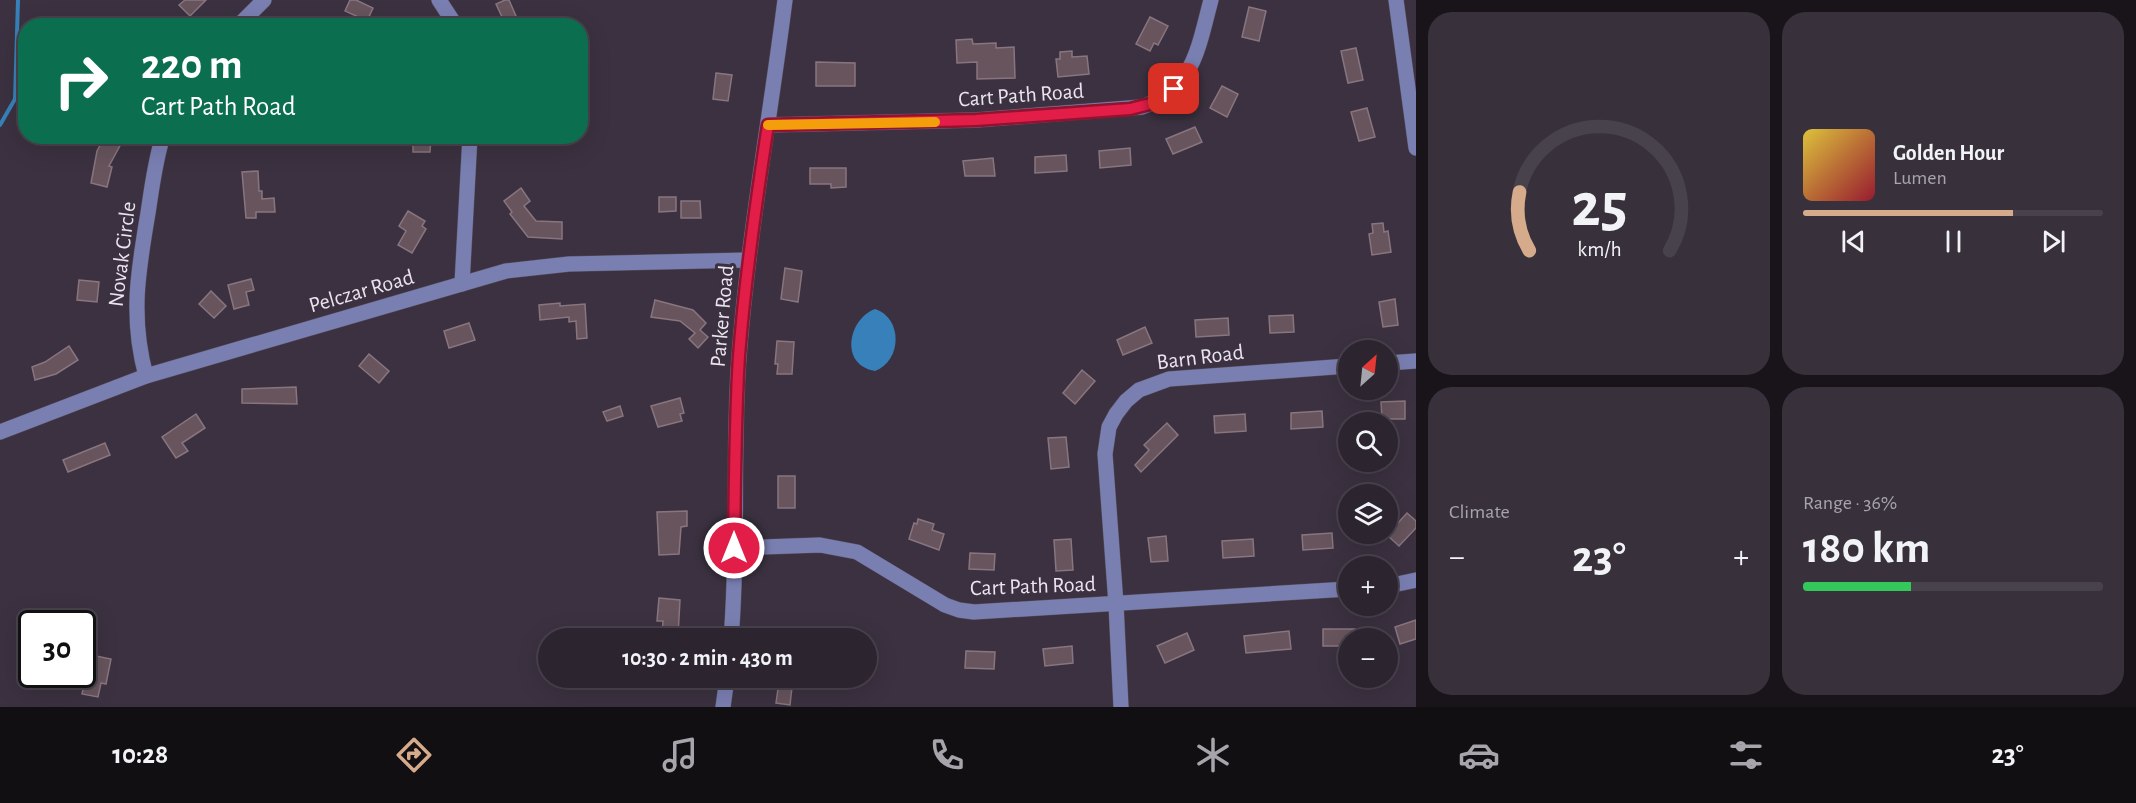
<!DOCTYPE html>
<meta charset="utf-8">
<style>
:root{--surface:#2c2530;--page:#38313c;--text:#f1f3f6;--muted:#a6a5ab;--line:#48424c;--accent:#d6ab8b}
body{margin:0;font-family:"Alegreya Sans",sans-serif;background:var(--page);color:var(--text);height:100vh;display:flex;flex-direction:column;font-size:22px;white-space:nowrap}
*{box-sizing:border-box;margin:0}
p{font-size:20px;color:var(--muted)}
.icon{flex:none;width:33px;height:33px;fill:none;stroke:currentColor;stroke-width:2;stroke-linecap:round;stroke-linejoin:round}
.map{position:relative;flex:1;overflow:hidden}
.drawer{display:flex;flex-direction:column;gap:12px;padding:12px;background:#18141a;width:720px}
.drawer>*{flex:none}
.hud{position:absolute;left:18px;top:18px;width:570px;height:126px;border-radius:24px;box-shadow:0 6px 24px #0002,0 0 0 2px var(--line);background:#0b6e4f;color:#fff;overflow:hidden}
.needle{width:39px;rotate:27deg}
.tools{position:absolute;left:1338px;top:340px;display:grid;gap:12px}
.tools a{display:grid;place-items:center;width:60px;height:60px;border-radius:50%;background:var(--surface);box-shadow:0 6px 24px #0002,0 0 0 2px var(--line);font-size:30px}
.speed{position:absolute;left:18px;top:610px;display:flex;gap:12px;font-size:30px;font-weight:700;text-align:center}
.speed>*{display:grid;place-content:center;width:78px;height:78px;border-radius:50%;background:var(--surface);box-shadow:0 6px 24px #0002,0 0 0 2px var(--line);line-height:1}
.speed .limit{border:3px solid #111;border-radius:9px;background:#fff;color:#111}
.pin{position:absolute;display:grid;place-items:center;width:51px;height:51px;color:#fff;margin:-26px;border-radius:12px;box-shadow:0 3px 9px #0006}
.me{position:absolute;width:66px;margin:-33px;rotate:0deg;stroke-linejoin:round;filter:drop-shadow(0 0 4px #0008)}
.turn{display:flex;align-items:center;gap:21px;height:126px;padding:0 24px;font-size:27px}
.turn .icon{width:78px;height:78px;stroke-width:2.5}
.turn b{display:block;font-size:42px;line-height:51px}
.big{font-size:45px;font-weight:700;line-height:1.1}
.drawer .card{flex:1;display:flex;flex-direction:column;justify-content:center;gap:9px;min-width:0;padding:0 21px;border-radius:24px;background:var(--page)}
.drawer .dial{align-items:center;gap:0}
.dial svg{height:156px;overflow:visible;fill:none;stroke:var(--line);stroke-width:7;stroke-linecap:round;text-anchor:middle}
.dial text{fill:var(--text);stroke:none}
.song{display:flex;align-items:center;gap:18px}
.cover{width:72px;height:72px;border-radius:9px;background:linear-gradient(135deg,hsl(50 70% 55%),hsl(350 70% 35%))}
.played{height:6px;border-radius:3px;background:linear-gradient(90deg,var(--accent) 70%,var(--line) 70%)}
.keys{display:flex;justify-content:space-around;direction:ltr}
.heat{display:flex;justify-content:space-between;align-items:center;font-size:33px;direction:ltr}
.charge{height:9px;border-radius:4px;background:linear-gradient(90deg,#34c759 36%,var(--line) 0)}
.drawer .tiles{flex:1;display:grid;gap:12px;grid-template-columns:repeat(2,1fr)}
.trip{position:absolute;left:538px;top:628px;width:339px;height:60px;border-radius:30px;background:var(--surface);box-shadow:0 6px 24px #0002,0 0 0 2px var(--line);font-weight:700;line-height:60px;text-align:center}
.tab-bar{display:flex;height:96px;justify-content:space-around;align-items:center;background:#120f13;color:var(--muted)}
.tab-bar .icon{width:42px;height:42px}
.tab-bar .current{color:var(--accent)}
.tab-bar b{font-size:27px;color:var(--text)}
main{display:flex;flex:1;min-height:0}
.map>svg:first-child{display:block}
.water{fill:#3880b9}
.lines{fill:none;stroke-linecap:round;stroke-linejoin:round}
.stream{stroke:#3880b9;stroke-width:4}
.building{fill:#67545d;stroke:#89757f;stroke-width:1.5}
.minor-casing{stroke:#574e5c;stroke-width:16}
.minor{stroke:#7a7fb2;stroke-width:15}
.route-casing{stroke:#92132f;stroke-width:15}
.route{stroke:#e11d48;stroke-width:10}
.slow{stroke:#f59e0b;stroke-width:10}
.labels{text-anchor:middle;stroke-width:6;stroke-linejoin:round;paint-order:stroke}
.street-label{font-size:22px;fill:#eae4ee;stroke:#3b3140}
</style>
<main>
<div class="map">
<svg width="1416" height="707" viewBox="0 0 1416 707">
<rect width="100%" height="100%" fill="#3b3140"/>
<!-- water -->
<path class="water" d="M 875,309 C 903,318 902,361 875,371 C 839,365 848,319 875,309 Z"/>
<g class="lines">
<!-- stream -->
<polyline class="stream" points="0,125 15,99 18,0"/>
</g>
<!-- building -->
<g class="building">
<polygon points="185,0 206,0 190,16 179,5"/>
<polygon points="350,0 356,0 373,8 367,21 345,11"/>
<polygon points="505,0 509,0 516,16 504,21 496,4"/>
<polygon points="1249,7 1266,11 1259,41 1242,37"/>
<polygon points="1150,17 1168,26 1158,45 1154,43 1150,51 1136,44"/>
<polygon points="972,39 973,44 996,43 996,48 1014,47 1015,78 977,79 977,62 957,63 956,40"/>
<polygon points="1356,48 1363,80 1348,83 1341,51"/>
<polygon points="1072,51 1072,57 1087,56 1089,74 1058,77 1056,59 1060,59 1060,52"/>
<polygon points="816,62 855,63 855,86 816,86"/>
<polygon points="716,73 732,75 728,101 713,99"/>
<polygon points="1222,86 1238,94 1227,117 1210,108"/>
<polygon points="1367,108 1375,137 1359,141 1351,112"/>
<polygon points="1195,127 1202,142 1173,154 1166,139"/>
<polygon points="105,136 111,136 122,142 109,166 112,167 107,187 91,183 97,151"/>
<polygon points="413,136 431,136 430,152 413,152"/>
<polygon points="1130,148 1131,165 1100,168 1099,151"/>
<polygon points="1066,155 1067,171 1035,173 1035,157"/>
<polygon points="993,158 995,176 965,176 963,161"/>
<polygon points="810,168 846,168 846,187 831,188 831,184 810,184"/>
<polygon points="258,171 259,191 262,191 262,199 274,198 275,212 256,212 256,218 246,218 242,172"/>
<polygon points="521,188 530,201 524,206 536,221 562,222 562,239 528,237 510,214 512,212 504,201"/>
<polygon points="659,197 676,197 676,211 659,212"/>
<polygon points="681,201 700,201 701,218 681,218"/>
<polygon points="408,211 425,221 422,226 426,229 412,253 398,245 406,231 399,226"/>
<polygon points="1383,223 1384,232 1388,231 1391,252 1372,255 1369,234 1373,233 1372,224"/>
<polygon points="785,268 802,271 798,302 781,299"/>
<polygon points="251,279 254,290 246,292 249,305 234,309 228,285"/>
<polygon points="79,280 99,282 97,302 77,300"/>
<polygon points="211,291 226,306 214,318 199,304"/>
<polygon points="1395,299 1398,325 1383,327 1379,302"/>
<polygon points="655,300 693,310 706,323 700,330 708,337 698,348 689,339 695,333 680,321 651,317"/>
<polygon points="560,303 560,306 585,304 587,338 577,339 576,321 569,322 569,317 540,320 539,305"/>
<polygon points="1293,315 1294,332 1270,333 1269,316"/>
<polygon points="1228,318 1229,335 1196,337 1195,320"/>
<polygon points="469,323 475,340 449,348 444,331"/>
<polygon points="1145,327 1152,343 1123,355 1117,340"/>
<polygon points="777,341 794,342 792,374 777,374 778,364 775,364"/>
<polygon points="69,346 78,360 56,374 35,380 32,367 45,362"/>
<polygon points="369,354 389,371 379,383 359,366"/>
<polygon points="1082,370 1095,381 1075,404 1063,393"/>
<polygon points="296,387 297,404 242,403 242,389"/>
<polygon points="680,398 684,413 680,414 682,421 658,427 651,406"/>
<polygon points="1405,401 1405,419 1382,419 1381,402"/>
<polygon points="620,406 623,416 607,421 603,412"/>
<polygon points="1322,411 1323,427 1291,429 1291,413"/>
<polygon points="196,414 205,428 182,443 188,451 176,458 162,437"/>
<polygon points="1245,414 1246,431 1215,433 1214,416"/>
<polygon points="1167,423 1178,435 1141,472 1135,465 1149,450 1144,445"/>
<polygon points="1066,437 1069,467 1051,469 1048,438"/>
<polygon points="105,443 110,455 68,472 63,460"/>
<rect x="778" y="476" width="17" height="32"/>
<polygon points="687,511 687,526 681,527 679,554 659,555 657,512"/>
<polygon points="1407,513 1416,521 1416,528 1399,546 1387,535"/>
<polygon points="918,519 934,524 932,530 944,534 939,550 909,539 914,523 917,524"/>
<polygon points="1332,533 1333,548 1303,550 1302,535"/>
<polygon points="1166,536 1168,561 1151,562 1148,538"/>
<polygon points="1071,539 1073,570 1056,571 1054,540"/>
<polygon points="1253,539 1254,556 1223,558 1222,541"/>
<polygon points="970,553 995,554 994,570 969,569"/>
<polygon points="659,598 680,600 678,636 662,635 663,621 657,621"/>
<polygon points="1416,620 1416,639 1400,644 1395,627"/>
<polygon points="1323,629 1355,629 1354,639 1348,639 1348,646 1323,646"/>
<polygon points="1289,631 1291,649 1246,653 1244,636"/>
<polygon points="1187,633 1194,650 1165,663 1157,646"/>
<polygon points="1072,646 1073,663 1045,666 1043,649"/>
<polygon points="966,651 995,652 994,669 965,668"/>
<polygon points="91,655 111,659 106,684 101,683 98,697 82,694"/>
<polygon points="782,678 793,678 790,705 776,703 779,682 781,683"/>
</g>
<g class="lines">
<defs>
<g id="minor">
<polyline points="439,0 456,26"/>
<polyline points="1396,0 1416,148"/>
<polyline points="238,26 264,0"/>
<path d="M 768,125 L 976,120 L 1142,107 C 1194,89 1198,48 1211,0"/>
<polyline points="462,284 470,136"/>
<polyline points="1388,363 1416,361"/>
<path d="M 146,376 C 130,318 138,271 148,213 C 152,187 155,161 163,136"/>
<polyline points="0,432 146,376 506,271 569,264 748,260"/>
<polyline points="734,548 820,545 857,552 945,605 959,610 974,612 1348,589"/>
<polyline points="1388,586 1416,580"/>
<path d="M 731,639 C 739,545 732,451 739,357 C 748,237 770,119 785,0"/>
<polyline points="723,707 727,678"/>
<polyline points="1121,707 1116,604 1105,454 1109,427 1116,414 1126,401 1139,390 1169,379 1348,366"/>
</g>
</defs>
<!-- minor casing -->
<use href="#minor" class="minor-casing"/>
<!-- minor -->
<use href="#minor" class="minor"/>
</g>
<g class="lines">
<defs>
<path id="route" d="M 734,548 C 735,484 735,420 739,356 C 745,278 756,202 768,125 L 976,120 L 1130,109 L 1154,103 L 1174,89"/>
</defs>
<!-- route casing -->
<use href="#route" class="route-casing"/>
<!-- route -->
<use href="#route" class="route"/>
<!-- slow -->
<polyline class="slow" points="768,125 935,122"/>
</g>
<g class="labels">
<!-- street labels -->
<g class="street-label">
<text transform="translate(1021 94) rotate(-4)" y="8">Cart Path Road</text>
<text transform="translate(121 254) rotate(-83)" y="8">Novak Circle</text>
<text transform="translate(361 290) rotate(-16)" y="8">Pelczar Road</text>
<text transform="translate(721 316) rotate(-85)" y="8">Parker Road</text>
<text transform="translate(1200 356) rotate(-7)" y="8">Barn Road</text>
<text transform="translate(1033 585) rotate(-2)" y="8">Cart Path Road</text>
</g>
</g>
</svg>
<div class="tools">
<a><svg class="needle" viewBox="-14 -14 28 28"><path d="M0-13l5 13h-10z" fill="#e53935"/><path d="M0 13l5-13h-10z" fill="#a6a5ab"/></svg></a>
<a><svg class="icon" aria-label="search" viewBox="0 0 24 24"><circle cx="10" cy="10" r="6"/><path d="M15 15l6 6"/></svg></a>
<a><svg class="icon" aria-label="layers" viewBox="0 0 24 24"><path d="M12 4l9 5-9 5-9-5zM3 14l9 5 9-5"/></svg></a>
<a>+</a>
<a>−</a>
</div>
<div class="speed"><div class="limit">30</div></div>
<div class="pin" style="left:1174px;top:89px;background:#d93025"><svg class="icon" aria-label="arrive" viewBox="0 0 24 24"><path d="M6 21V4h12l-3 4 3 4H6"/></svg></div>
<svg class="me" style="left:734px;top:548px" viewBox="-20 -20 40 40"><circle r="17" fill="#e11d48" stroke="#fff" stroke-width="3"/><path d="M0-11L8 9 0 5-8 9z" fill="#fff"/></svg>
<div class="trip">10:30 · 2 min · 430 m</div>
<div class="hud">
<div class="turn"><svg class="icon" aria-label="right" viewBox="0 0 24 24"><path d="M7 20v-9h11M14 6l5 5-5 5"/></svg><div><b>220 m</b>Cart Path Road</div></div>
</div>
</div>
<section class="drawer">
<div class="tiles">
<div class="card dial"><svg viewBox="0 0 100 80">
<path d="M14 69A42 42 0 1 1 86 69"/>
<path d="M14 69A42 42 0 0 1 9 39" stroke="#d6ab8b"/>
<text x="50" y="56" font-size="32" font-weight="700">25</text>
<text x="50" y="72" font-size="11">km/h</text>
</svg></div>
<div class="card">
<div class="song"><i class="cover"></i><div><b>Golden Hour</b><p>Lumen</p></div></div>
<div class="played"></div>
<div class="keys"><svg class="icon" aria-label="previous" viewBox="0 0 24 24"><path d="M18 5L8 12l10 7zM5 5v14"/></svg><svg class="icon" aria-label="pause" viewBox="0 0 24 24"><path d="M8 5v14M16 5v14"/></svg><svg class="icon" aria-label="next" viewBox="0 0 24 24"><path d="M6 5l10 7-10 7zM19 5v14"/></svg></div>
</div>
<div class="card"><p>Climate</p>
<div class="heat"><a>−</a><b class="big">23°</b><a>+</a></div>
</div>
<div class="card"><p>Range · 36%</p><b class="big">180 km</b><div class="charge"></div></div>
</div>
</section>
</main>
<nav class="tab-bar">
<b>10:28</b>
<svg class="icon current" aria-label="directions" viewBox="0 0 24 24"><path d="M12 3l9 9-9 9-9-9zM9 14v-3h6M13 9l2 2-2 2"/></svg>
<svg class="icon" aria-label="music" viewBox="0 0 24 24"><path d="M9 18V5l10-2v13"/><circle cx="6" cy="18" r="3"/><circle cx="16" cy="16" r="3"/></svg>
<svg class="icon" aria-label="phone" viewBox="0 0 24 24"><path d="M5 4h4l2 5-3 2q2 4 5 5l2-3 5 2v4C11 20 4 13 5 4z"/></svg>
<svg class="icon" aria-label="climate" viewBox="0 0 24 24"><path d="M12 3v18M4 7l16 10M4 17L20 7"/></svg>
<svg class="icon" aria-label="car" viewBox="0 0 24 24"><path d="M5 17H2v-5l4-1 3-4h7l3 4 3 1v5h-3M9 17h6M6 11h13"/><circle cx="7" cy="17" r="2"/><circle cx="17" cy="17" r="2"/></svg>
<svg class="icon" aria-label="filters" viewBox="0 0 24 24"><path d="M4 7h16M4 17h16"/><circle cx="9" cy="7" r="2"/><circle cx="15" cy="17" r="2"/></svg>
<b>23°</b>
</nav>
